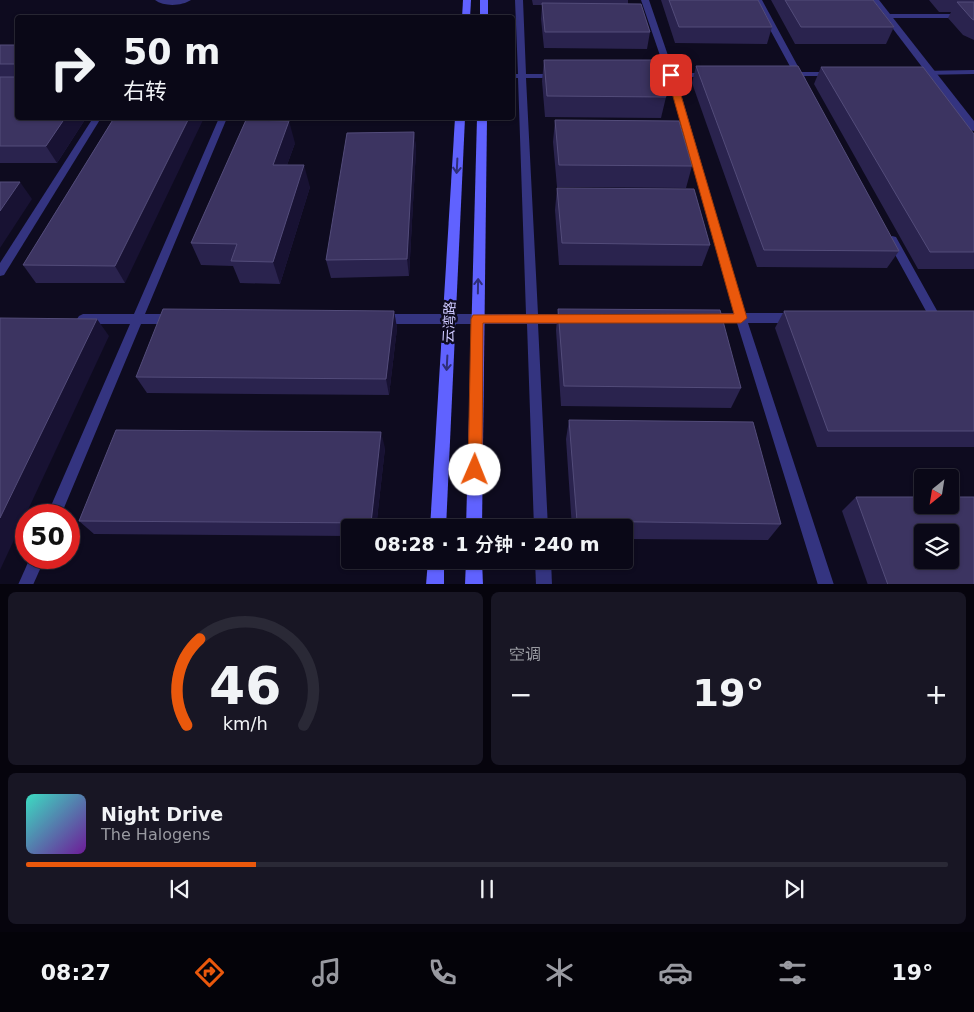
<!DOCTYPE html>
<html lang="zh">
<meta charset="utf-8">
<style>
:root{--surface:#0a0817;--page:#181624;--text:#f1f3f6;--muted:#999aa1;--line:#2a2936;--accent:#ea580c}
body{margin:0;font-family:"DejaVu Sans","Noto Sans SC",sans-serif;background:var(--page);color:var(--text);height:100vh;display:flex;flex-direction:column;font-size:19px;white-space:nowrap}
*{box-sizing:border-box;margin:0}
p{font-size:16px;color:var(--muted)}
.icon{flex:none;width:28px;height:28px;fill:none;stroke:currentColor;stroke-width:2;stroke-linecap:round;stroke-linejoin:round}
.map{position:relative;height:584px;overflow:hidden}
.panel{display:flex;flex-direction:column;gap:8px;padding:8px;background:#06040d;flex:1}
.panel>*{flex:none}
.top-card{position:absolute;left:15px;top:15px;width:500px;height:105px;border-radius:5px;box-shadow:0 1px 4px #0004,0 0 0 1px var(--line);background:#0a0817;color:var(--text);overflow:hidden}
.needle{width:32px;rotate:210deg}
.controls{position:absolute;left:914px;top:469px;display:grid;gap:10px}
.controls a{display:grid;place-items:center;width:45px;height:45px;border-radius:5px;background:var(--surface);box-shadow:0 1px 4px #0004,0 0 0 1px var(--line);font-size:25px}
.speed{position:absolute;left:15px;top:504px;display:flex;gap:10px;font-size:25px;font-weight:700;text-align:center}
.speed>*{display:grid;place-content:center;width:65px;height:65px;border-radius:50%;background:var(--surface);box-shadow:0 1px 4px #0004,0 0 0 1px var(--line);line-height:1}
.speed .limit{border:8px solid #d22;background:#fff;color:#111}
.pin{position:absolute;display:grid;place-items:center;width:42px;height:42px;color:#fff;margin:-21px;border-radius:10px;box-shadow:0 2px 8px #0006}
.me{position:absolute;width:55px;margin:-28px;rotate:1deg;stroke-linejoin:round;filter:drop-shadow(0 0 4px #0008)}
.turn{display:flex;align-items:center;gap:18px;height:105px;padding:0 25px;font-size:22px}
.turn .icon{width:65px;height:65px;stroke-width:2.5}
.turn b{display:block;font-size:35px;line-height:42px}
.big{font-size:38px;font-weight:600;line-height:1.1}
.panel .tile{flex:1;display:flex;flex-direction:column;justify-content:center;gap:8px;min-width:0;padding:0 18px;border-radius:8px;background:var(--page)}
.panel .dial{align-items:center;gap:0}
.dial svg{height:130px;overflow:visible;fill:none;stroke:var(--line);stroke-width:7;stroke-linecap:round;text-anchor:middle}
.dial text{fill:var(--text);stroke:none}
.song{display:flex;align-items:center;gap:15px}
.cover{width:60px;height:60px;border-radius:8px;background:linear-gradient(135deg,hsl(170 70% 55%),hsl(280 70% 35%))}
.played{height:5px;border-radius:2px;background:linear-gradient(90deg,var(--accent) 25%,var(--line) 25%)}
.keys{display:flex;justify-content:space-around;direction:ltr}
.heat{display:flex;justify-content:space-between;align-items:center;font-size:28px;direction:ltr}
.panel .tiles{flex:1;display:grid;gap:8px;grid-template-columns:1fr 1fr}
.tile:last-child{grid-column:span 2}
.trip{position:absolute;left:341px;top:519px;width:292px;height:50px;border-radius:5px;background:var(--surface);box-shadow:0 1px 4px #0004,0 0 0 1px var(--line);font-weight:600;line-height:50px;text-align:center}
.tab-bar{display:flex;height:80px;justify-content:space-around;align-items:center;background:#040309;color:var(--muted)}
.tab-bar .icon{width:35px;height:35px}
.tab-bar .on{color:var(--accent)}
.tab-bar b{font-size:22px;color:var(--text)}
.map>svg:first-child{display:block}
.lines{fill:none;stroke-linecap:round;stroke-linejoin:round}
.lane{fill:#343480;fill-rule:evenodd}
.street{fill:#343480;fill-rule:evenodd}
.secondary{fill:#6062ff;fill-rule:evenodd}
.wall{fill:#2a234e}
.shaded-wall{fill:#181233}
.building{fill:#3c3461;stroke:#534c7a;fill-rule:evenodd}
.oneway{stroke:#2f2e79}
.route{fill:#ea580c;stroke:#983908}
.labels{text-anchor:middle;stroke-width:5;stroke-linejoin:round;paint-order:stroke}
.street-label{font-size:14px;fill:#cec9ff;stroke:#0e0b1f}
</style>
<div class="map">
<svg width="974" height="585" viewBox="0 0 974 585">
<rect width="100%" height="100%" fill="#0e0b1f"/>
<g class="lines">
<!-- lane -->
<g class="lane">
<polygon points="515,0 523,0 526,74 557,74 561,76 557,78 526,78 538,314 572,314 576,316 578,319 576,322 572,324 538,324 548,528 534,528 527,324 381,324 377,322 375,319 377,316 381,314 526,314 518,78 512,78 512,74 518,74"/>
<polygon points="641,0 649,0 674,73 710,73 714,75 710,77 676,77 745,313 795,313 799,315 801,318 799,321 795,323 748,323 834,585 818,585 737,323 708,323 704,321 702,318 704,315 708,313 734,313 668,77 646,77 642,75 646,73 666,73"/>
<polygon points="754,0 762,0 801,72 835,72 835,76 804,76 806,80 802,82 799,82 796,76 785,76 785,72 793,72"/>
<rect x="885" y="14" width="89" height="4"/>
<polygon points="974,70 974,74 921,75 917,73 921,71"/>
<polygon points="93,118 101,118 4,275 0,276 0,263"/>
<polygon points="219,118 227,118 145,314 175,314 179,316 181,319 179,322 175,324 141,324 61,515 47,515 130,324 83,324 79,322 77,319 79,316 83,314 134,314"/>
<polygon points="892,236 896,237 940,316 942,319 940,322 932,322 887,240"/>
<polygon points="30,558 45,558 33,585 18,585"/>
<polygon points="535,560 551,560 552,585 536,585"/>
</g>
<!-- street -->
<g class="street">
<path d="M 155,0 L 191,0 C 182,6 164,7 155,0 Z"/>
<polygon points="871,0 879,0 974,121 974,131 970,130"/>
</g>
<!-- secondary -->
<g class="secondary">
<polygon points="463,0 471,0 470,18 462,18"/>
<rect x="480" y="0" width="8" height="18"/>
<polygon points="455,118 465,118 446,528 430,528"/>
<polygon points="477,118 487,118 482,528 466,528"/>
<polygon points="428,560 444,560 444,585 426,585"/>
<polygon points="466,560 482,560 483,585 465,585"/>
</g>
</g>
<!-- wall -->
<g class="wall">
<polygon points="532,0 628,0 628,4 650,32 647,49 544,48 541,19 542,5 533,5"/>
<polygon points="661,0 758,0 772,27 767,44 675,43"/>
<polygon points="771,0 873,0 894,27 886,44 795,44"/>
<polygon points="929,0 974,0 974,40 963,35 948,18 951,12 939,12"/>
<polygon points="0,45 18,45 18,118 86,118 57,163 0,163"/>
<polygon points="544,60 666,97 661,118 545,117 542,81"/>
<polygon points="696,66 899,251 887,268 757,267 692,83"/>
<polygon points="821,67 974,134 974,269 918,269 814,84"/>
<polygon points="114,118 125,283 36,283 23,265"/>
<polygon points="555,120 692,166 686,188 557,187 553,142"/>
<polygon points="414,132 416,149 409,276 331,278 326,260"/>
<polygon points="295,143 287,165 310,187 280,284 240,283 233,266 201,265 191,243"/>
<polygon points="557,188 710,245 702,266 559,265 555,210"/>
<polygon points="558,309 741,388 731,408 561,406 556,330"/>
<polygon points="394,311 397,328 389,395 147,393 136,377"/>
<polygon points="784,311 974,311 974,447 817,447 775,328"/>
<polygon points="569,420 781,524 768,540 625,539 625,528 572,528 566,439"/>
<polygon points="385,448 376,528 350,528 350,536 94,534 79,521"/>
<polygon points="856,497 974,585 868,585 842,511"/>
</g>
<!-- shaded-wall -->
<g class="shaded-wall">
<polygon points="65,118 86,118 57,163 46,146"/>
<polygon points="189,118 204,118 125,283 115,266"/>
<polygon points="289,121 295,143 279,187 273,165"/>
<polygon points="414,132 416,149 409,276 407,259"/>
<polygon points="304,165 310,187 280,284 273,262"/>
<polygon points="20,182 32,199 0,248 0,211"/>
<polygon points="394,311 397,328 389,395 386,379"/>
<polygon points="97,319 109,336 0,570 0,518"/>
<polygon points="381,432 385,448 376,528 372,528 371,523"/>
</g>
<!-- building -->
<g class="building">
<polygon points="669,0 758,0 772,27 679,27"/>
<polygon points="785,0 873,0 894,27 801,27"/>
<polygon points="957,2 974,2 974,20 972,19"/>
<polygon points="542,3 641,4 650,32 545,32"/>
<rect x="0" y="45" width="18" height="19"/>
<polygon points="544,60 655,60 666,97 547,96"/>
<polygon points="696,66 798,66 899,251 764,250"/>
<polygon points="821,67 923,67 974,134 974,252 930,252"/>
<polygon points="0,77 18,77 18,118 65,118 46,146 0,146"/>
<polygon points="114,118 189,118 115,266 23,265"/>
<polygon points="246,120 289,121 273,165 304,165 273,262 231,261 237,244 191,243"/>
<polygon points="555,120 679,121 692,166 559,165"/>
<polygon points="414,132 407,259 326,260 347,133"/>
<polygon points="0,182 20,182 0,211"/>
<polygon points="557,188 694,189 710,245 562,243"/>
<polygon points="163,309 394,311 386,379 136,377"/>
<polygon points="558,309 720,310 741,388 564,386"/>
<polygon points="784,311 974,311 974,431 828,431"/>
<polygon points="0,318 97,319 0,518"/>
<polygon points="569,420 753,422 781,524 577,521"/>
<polygon points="116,430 381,432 371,523 79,521"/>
<path d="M 856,497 L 922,497 L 922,505 L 950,505 L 950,497 L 974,497 L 974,585 L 888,585 ZM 922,532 L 950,532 L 950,560 L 922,560 Z"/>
</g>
<!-- one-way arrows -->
<defs><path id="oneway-shaft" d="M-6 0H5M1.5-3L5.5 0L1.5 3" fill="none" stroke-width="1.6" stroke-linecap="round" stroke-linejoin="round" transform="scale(1.25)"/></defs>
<g class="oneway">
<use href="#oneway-shaft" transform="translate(457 166) rotate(93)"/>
<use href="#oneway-shaft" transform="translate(478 286) rotate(-89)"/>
<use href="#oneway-shaft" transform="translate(447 363) rotate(93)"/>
</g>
<!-- route -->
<polygon class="route" points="668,73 675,75 747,318 741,323 483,323 482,470 480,475 475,477 470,475 468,470 471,319 473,315 734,314 667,75"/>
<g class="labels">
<!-- street labels -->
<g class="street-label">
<text transform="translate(449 322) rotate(-87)" y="5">云湾路</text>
</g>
</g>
</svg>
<div class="controls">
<a><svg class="needle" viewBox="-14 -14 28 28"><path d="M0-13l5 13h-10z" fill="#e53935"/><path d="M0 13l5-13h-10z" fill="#999aa1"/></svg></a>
<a><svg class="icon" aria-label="layers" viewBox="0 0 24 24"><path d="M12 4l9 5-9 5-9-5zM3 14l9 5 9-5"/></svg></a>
</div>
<div class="speed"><div class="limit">50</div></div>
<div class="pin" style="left:671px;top:75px;background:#d93025"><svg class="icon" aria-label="arrive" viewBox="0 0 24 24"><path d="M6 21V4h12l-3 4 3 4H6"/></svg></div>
<svg class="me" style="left:475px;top:470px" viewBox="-20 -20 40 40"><circle r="19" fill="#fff"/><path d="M0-13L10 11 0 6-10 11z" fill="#ea580c"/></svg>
<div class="trip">08:28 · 1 分钟 · 240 m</div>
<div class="top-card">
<div class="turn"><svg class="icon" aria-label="right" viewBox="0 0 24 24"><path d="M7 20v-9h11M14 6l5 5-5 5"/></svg><div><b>50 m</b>右转</div></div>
</div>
</div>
<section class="panel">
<div class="tiles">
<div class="tile dial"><svg viewBox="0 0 100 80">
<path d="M14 69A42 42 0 1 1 86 69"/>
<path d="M14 69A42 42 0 0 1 22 16" stroke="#ea580c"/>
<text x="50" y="56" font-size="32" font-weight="700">46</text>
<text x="50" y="72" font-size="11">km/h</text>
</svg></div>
<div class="tile"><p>空调</p>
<div class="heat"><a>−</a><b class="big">19°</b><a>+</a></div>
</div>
<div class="tile">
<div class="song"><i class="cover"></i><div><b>Night Drive</b><p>The Halogens</p></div></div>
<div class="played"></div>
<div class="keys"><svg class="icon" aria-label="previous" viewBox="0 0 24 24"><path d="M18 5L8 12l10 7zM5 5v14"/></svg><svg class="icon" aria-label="pause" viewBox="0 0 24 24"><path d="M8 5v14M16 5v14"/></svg><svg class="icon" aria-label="next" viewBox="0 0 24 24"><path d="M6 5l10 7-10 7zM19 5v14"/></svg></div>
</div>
</div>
</section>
<nav class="tab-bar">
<b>08:27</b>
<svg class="icon on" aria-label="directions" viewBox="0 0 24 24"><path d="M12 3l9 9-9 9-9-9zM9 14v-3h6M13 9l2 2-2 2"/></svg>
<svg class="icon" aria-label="music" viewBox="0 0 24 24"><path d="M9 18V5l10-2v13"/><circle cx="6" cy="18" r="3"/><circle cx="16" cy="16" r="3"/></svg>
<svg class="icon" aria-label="phone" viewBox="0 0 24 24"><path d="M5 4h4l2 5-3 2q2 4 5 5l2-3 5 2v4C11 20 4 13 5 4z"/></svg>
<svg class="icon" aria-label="climate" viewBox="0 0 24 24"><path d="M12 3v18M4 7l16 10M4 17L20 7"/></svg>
<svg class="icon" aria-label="car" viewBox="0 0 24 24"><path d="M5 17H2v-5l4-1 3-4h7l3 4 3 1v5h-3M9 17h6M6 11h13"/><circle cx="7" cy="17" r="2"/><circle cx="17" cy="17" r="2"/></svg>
<svg class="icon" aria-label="filters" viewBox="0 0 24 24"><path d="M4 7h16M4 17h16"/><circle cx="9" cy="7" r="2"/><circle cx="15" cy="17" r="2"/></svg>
<b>19°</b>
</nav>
